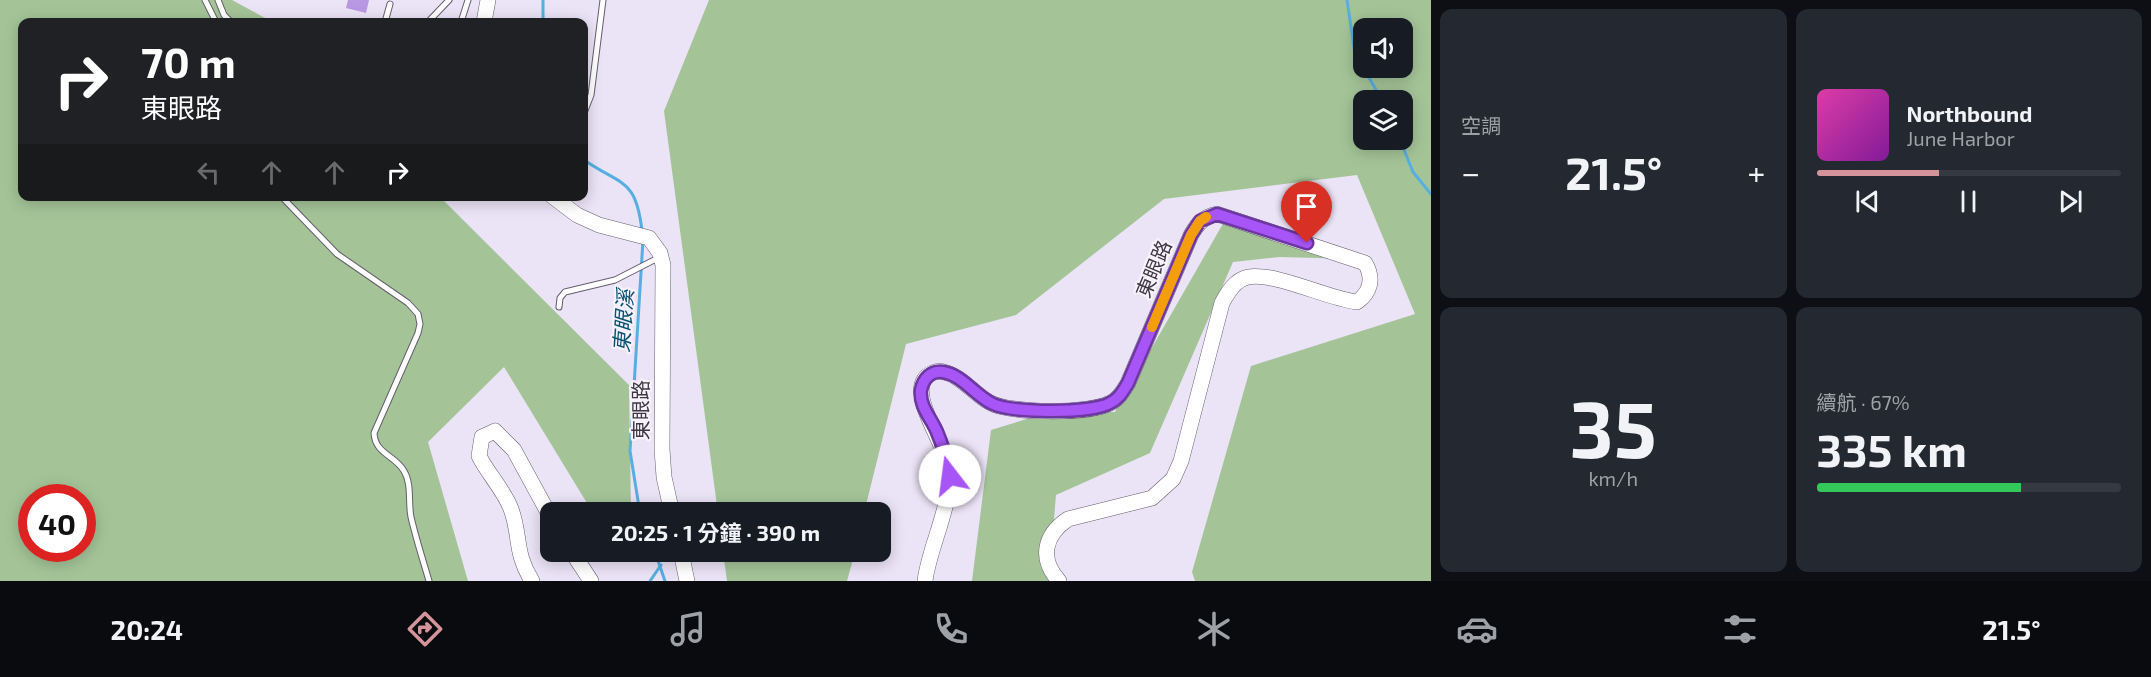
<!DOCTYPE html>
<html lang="zh-TW">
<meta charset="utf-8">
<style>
:root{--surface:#171b24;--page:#242831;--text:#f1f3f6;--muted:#9ea1a6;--line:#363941;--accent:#d5949c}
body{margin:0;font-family:"Exo 2","Noto Sans TC",sans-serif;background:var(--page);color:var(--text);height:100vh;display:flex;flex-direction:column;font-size:22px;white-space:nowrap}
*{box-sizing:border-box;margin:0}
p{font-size:20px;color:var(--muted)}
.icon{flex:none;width:33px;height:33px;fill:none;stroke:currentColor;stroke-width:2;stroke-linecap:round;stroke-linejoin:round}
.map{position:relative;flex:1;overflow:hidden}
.panel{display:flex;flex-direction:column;gap:9px;padding:9px;background:#0d0f14;width:720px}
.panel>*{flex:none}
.guide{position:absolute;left:18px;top:18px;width:570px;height:183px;border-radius:12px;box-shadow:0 3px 15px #0003;background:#202124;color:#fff;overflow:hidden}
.fabs{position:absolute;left:1353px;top:18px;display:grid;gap:12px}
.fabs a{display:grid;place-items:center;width:60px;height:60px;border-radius:12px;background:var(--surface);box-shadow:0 3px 15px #0003;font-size:30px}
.speed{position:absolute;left:18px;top:484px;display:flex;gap:12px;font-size:30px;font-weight:700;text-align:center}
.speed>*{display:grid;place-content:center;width:78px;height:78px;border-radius:50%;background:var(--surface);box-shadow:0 3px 15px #0003;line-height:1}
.speed .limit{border:9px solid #d22;background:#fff;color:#111}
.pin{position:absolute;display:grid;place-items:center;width:51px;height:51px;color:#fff;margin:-62px -26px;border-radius:50% 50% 50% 0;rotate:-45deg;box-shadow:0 0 6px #0007}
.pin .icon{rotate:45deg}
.me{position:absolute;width:66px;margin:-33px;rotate:345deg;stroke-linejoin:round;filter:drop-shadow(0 0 4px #0008)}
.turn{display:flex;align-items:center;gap:21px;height:126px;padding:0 24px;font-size:27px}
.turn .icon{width:78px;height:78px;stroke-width:2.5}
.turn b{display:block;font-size:42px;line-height:51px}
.lanes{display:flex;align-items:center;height:57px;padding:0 24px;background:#0003;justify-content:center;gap:30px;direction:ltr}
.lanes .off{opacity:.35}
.big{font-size:45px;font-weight:700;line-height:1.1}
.panel .card{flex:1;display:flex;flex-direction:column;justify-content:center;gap:9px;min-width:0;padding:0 21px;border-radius:12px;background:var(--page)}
.panel .dial{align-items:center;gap:0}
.dial b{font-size:78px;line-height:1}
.song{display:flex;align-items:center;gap:18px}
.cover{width:72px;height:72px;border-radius:9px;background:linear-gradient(135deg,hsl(320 70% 55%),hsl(290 70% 35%))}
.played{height:6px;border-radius:3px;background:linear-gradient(90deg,var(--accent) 40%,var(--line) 40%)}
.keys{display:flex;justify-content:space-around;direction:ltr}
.heat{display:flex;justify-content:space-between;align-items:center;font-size:33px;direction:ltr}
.charge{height:9px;border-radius:4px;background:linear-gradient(90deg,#34c759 67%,var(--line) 0)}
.panel .tiles{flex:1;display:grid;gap:9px;grid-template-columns:repeat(2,1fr)}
.trip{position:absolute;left:540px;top:502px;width:351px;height:60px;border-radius:12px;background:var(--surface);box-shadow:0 3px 15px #0003;font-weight:700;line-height:60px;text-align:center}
.menu{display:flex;height:96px;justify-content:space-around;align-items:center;background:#090b0e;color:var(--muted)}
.menu .icon{width:42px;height:42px}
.menu .on{color:var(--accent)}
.menu b{font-size:27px;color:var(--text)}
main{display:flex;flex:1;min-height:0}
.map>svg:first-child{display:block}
.green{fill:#a4c498;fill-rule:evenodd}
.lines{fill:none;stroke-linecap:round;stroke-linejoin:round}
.stream{stroke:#56afe0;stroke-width:3}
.building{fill:#b998e3}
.lane-casing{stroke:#655e6e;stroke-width:7}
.secondary-casing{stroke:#655e6e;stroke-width:16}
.lane{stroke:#fff;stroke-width:5}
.secondary{stroke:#fff;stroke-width:15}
.route-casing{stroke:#6d37a1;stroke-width:15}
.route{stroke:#a855f7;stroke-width:10}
.slow{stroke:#f59e0b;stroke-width:10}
.labels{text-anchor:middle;stroke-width:4.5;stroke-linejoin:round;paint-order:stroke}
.street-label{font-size:20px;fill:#3c3940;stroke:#f7f2fd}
.water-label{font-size:21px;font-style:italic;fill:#085273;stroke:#f7f2fd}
</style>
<main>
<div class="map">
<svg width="1431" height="581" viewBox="0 0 1431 581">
<rect width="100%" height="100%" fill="#ebe3f6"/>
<!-- green -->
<g class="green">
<path d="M 0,0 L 232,0 L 267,19 L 270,22 L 22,22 L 22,196 L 440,197 L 629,385 L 631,513 L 593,513 L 504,367 L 428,442 L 468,581 L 0,581 ZM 32,498 L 82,498 L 82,549 L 32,549 Z"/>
<path d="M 709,0 L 1431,0 L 1431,581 L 1195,581 L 1192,572 L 1251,366 L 1415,314 L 1357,175 L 1164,199 L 1016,315 L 906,344 L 864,513 L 718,513 L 664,111 ZM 1364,28 L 1402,28 L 1402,68 L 1364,68 ZM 1402,100 L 1402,140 L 1364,140 L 1364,100 Z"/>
<polygon points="1228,215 1354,259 1280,257 1233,262 1150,453 1056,495 1050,566 1058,581 972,581 991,430 1050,412 1115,412"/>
<polygon points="723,552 855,552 847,581 727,581"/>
</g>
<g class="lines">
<!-- stream -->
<g class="stream">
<polyline points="543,0 543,22"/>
<polyline points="1347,0 1355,54 1382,100"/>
<polyline points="1400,140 1413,172 1431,194"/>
<path d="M 584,160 C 622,186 636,178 642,231"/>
<polyline points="640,513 630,451 643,240"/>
<polyline points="655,552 665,581"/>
<polyline points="650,581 661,565"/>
</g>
</g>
<!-- building -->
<polygon class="building" points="348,0 369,0 366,13 346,8"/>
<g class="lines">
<defs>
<g id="lane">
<polyline points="205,0 216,22"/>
<polyline points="218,0 224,15 231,22"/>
<polyline points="385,22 390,4"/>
<polyline points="428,22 449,0"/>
<polyline points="461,22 468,0"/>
<polyline points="584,113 591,95 603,0"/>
<path d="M 281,196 L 337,254 L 408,303 L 418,314 L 420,324 L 418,333 L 374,433 C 375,454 395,455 404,471 C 412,484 408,503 411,517 C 416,539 423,560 429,581"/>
<polyline points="559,307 560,298 565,292 615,280 660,257"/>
</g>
<g id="secondary">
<polyline points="484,22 488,0"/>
<polyline points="552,196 577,215 599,225 649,238 660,253 663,265 662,449 664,477 672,513"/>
<polyline points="572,552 591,581"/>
<polyline points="681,552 687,581"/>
<path d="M 532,581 C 514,552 521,536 511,509 C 504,490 488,474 479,456 L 482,437 L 495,431 L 514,450 L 550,516"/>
<path d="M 925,581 C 929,546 955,500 948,465 C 944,443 912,399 924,380 C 928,373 937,370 944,372 C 962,376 974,394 989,402 C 1008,414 1091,414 1110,403 C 1119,399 1123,391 1128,383 L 1191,235 C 1198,223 1203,217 1217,214 L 1365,263 C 1374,278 1371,292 1357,302 C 1326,298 1275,272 1248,277 C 1235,280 1228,292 1222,303 L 1181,461 L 1173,479 L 1152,498 L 1068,519 C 1044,535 1039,559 1059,581"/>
</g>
</defs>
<!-- lane casing -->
<use href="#lane" class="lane-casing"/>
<!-- secondary casing -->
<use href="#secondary" class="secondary-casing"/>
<!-- lane -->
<use href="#lane" class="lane"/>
<!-- secondary -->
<use href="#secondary" class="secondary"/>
</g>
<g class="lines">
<defs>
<path id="route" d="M 950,476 C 947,461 943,446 937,432 C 931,418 919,406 921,390 C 923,379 931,370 943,372 C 963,375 975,396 993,404 C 1013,413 1091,414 1110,403 C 1119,399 1123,391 1128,383 L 1191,235 L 1200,221 L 1217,214 L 1307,243"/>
</defs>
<!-- route casing -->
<use href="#route" class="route-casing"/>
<!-- route -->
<use href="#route" class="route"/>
<!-- slow -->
<polyline class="slow" points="1152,327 1191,235 1200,221 1206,217"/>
</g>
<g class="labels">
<!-- street labels -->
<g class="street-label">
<text transform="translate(1154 269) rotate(-67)" y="7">東眼路</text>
<text transform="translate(641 410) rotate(-90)" y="7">東眼路</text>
</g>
<!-- water labels -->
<g class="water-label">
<text transform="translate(624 321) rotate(-86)" y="7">東眼溪</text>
</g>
</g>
</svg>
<div class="fabs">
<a><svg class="icon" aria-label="sound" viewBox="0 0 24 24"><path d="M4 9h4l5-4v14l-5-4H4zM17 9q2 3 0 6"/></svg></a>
<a><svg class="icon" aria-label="layers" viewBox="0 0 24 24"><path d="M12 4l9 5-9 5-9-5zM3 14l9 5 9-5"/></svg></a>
</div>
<div class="speed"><div class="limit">40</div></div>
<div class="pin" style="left:1307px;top:243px;background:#d93025"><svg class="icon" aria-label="arrive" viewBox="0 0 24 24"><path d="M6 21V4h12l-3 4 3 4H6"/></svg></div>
<svg class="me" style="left:950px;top:476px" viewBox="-20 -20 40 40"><circle r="19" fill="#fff"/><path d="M0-13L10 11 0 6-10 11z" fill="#a855f7"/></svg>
<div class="trip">20:25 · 1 分鐘 · 390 m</div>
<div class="guide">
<div class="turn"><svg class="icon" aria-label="right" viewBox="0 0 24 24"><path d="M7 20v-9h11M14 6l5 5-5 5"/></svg><div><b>70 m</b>東眼路</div></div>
<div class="lanes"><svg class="icon off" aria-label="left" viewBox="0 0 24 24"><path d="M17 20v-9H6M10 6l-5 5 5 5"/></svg><svg class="icon off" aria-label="ahead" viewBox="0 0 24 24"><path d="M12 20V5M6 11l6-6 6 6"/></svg><svg class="icon off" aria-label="ahead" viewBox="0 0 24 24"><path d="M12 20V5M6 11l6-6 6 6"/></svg><svg class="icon" aria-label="right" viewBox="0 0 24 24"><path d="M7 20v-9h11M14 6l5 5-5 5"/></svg></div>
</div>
</div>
<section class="panel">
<div class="tiles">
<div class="card"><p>空調</p>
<div class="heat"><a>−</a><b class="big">21.5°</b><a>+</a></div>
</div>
<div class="card">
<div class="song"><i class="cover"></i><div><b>Northbound</b><p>June Harbor</p></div></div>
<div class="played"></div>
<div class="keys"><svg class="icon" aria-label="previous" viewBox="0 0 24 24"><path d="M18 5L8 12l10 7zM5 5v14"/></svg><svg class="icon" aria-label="pause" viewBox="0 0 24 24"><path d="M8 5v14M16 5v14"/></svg><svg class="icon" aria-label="next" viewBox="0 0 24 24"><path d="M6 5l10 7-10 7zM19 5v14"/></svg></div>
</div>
<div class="card dial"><b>35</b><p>km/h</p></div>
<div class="card"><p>續航 · 67%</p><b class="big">335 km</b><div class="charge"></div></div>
</div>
</section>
</main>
<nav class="menu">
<b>20:24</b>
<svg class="icon on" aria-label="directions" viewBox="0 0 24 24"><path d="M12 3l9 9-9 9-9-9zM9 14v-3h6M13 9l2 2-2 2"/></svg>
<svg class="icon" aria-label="music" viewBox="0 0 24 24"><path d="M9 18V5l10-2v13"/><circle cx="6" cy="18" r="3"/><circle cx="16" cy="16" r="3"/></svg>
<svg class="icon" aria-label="phone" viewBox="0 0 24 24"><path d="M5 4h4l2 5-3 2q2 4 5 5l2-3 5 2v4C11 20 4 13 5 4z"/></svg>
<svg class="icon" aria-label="climate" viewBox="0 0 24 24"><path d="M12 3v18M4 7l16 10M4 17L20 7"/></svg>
<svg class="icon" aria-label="car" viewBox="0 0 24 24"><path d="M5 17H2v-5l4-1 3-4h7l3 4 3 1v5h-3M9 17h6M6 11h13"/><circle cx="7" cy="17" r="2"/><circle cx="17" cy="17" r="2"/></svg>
<svg class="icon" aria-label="filters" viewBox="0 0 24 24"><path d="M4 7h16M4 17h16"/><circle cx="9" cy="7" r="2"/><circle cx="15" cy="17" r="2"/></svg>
<b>21.5°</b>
</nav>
